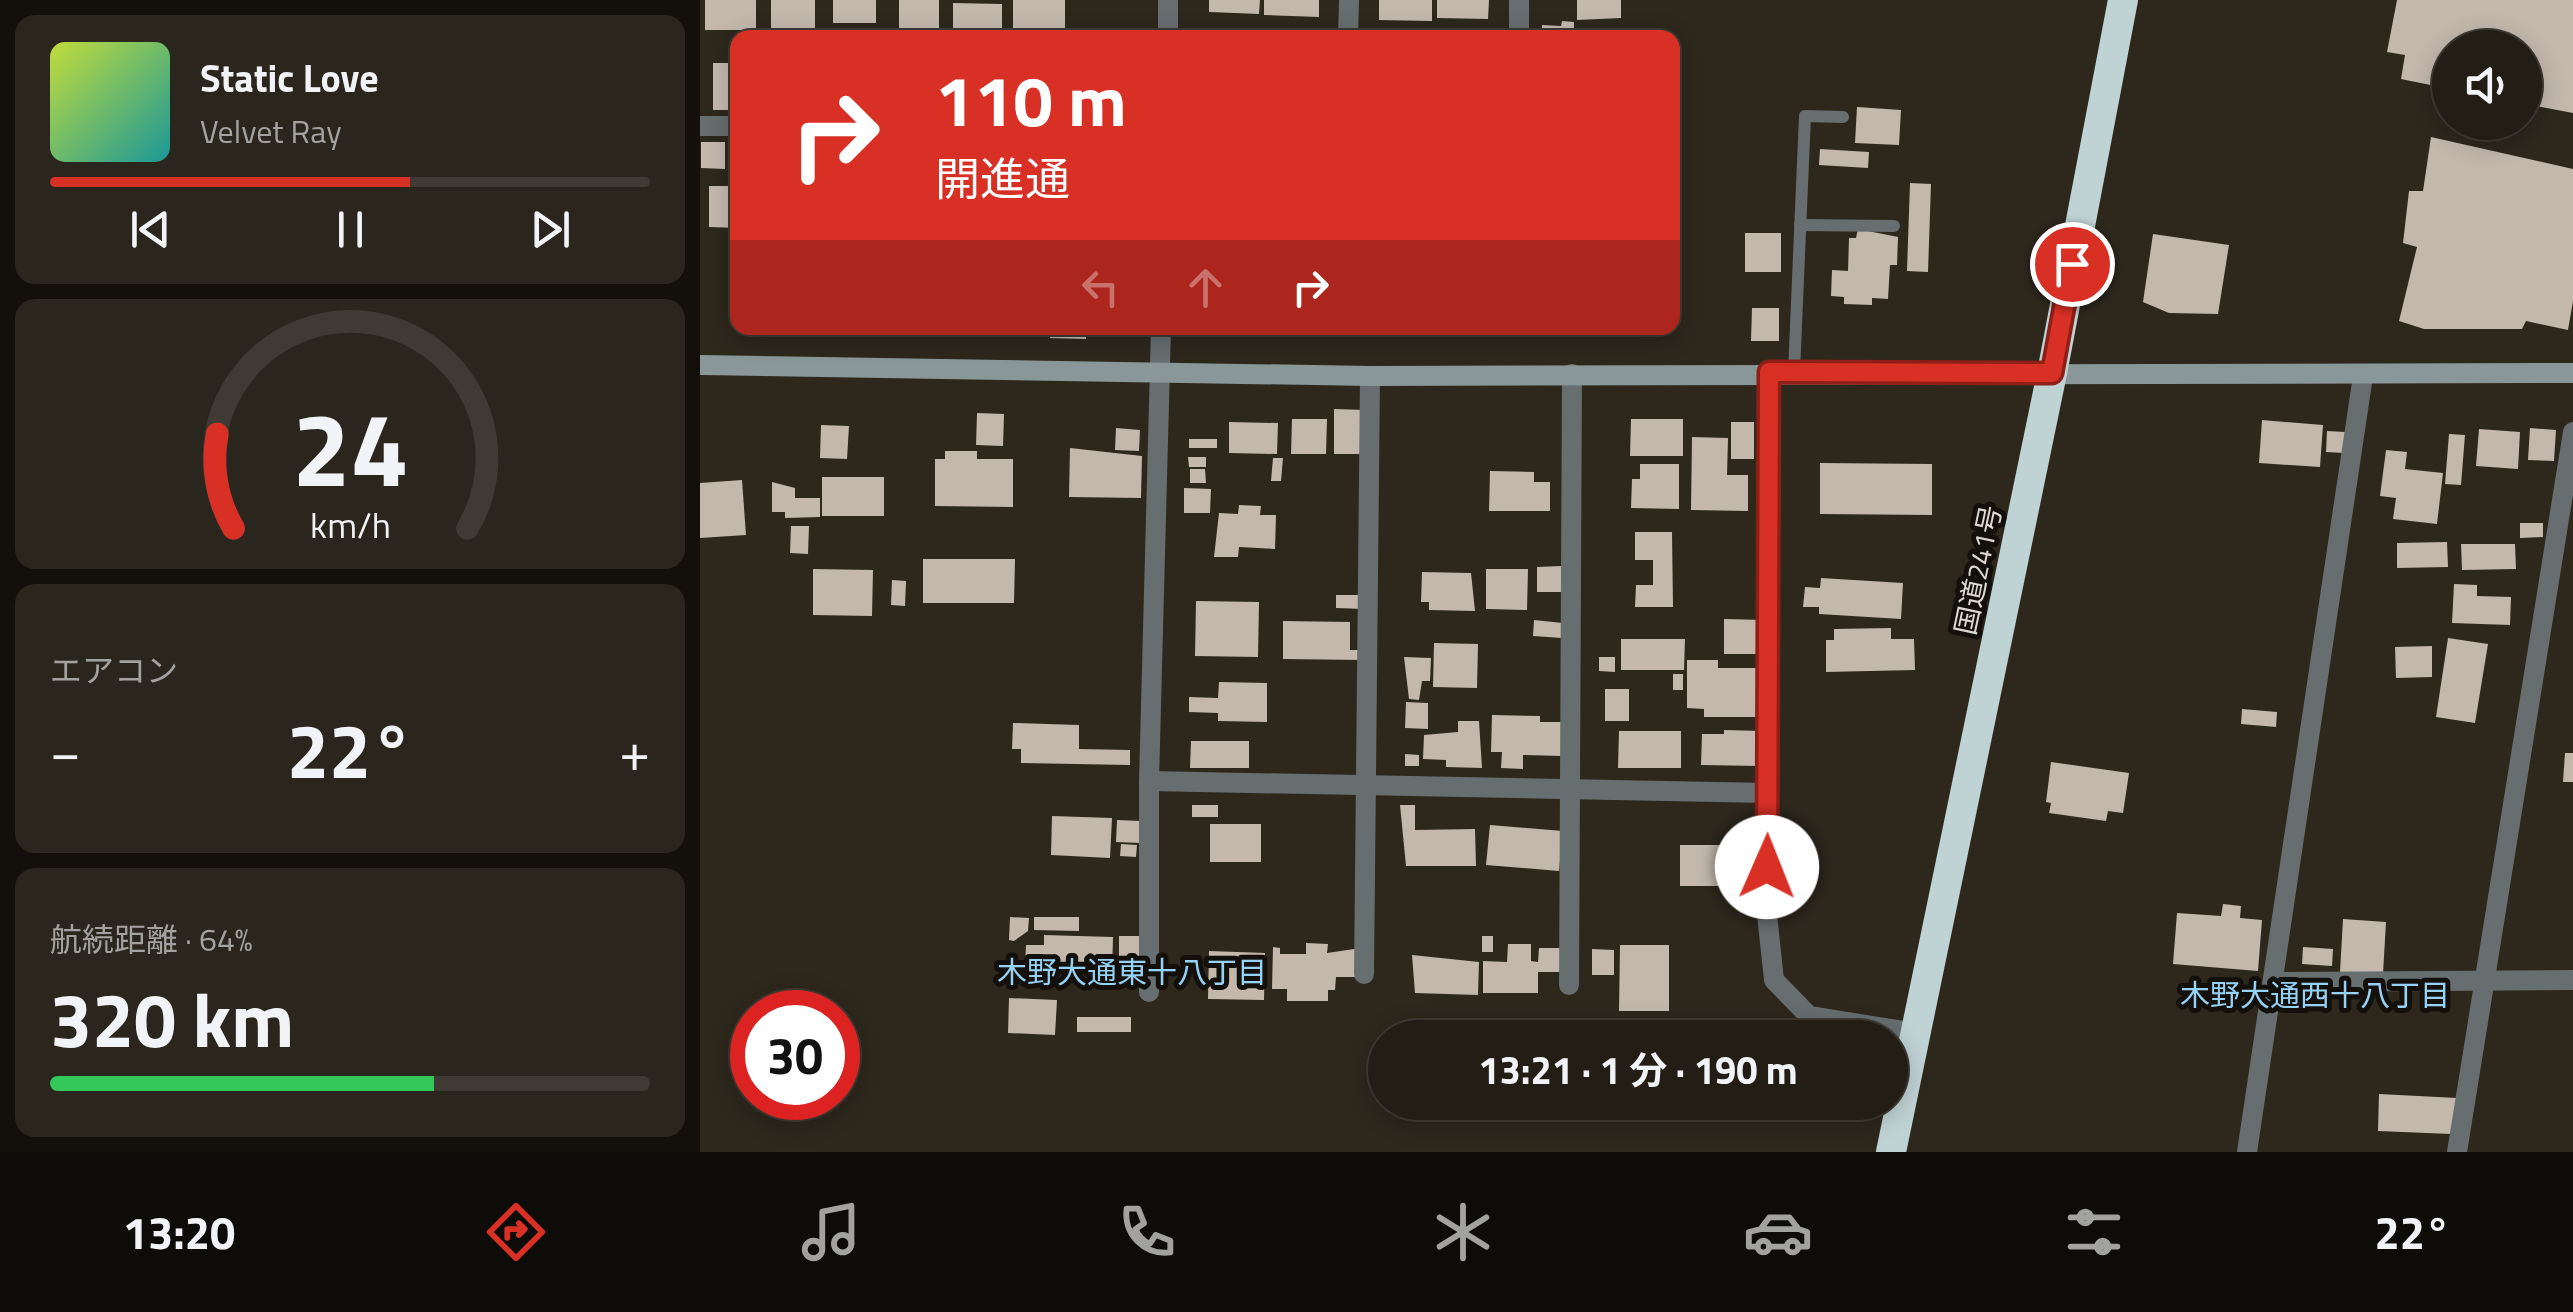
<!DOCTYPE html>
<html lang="ja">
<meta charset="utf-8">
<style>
:root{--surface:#221d15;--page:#2a261e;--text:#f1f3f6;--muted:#a2a2a0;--line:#3f3b34;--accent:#d93025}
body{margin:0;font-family:"Titillium Web","Noto Sans JP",sans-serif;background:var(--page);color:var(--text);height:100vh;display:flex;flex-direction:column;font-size:38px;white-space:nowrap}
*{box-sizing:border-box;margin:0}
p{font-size:32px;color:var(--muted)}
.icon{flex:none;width:55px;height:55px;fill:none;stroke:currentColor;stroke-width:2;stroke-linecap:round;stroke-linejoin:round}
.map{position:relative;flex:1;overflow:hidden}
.details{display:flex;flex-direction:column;gap:15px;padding:15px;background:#13100c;width:700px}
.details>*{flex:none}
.banner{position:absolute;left:30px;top:30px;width:950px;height:305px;border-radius:20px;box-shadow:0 5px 25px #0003,0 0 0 2px var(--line);background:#d93025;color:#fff;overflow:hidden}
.buttons{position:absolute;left:1732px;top:30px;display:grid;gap:20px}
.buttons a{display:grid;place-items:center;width:110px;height:110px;border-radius:50%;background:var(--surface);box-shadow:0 5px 25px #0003,0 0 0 2px var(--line);font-size:50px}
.speed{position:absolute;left:30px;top:990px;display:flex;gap:20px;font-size:50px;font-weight:700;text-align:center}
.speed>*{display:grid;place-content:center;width:130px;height:130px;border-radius:50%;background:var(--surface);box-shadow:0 5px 25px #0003,0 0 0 2px var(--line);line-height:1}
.speed .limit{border:15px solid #d22;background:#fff;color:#111}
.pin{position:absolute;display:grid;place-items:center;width:85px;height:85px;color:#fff;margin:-42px;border:5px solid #fff;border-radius:50%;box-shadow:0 2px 10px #0007}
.me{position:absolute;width:110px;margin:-55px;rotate:1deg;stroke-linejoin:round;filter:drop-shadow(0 0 8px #0008)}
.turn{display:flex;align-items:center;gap:35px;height:210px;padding:0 40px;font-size:45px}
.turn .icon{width:130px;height:130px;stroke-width:2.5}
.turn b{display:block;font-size:70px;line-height:85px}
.lanes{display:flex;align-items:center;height:95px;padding:0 40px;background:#0003;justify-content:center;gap:50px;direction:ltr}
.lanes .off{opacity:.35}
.big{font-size:75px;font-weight:700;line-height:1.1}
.details .tile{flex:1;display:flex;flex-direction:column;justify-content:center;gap:15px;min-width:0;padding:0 35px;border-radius:20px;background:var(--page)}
.details .dial{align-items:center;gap:0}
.dial svg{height:260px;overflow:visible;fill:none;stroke:var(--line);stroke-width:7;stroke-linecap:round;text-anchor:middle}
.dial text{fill:var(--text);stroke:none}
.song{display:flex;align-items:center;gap:30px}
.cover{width:120px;height:120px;border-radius:15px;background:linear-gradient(135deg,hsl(70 70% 55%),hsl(180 70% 35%))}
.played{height:10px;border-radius:5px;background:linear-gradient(90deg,var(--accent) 60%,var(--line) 60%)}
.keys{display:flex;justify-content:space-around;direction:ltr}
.heat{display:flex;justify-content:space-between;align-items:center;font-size:55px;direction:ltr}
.charge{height:15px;border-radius:8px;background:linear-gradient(90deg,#34c759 64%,var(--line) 0)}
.trip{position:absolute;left:668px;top:1020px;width:540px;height:100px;border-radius:50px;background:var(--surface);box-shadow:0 5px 25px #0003,0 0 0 2px var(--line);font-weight:700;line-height:100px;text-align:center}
.tabs{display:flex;height:160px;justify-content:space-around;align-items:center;background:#0e0c08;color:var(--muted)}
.tabs .icon{width:70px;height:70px}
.tabs .on{color:var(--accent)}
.tabs b{font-size:45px;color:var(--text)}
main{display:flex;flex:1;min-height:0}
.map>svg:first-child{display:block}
.building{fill:#c4b8ad}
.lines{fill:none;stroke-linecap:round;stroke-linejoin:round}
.lane{stroke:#676e6f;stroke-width:12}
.street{stroke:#676e6f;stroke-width:20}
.secondary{stroke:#8a9798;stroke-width:20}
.highway{stroke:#bfd2d4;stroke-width:30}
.route-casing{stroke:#8d1f18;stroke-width:25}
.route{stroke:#d93025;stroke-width:18}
.labels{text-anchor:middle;stroke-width:10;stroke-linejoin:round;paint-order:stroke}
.street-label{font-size:28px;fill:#dedad3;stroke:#13100b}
.neighbourhood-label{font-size:30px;fill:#95d2f6;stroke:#13100b}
</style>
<main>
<section class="details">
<div class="tile">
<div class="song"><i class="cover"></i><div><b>Static Love</b><p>Velvet Ray</p></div></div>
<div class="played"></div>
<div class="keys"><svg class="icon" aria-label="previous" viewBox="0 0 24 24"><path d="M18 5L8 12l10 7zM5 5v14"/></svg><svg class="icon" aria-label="pause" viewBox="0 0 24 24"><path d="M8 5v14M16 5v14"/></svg><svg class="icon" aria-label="next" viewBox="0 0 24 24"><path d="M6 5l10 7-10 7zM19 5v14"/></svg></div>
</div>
<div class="tile dial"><svg viewBox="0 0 100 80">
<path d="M14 69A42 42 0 1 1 86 69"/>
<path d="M14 69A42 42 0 0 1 9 40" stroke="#d93025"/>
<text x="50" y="56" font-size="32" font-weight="700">24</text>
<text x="50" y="72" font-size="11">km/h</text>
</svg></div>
<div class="tile"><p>エアコン</p>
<div class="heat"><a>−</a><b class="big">22°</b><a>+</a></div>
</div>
<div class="tile"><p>航続距離 · 64%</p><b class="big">320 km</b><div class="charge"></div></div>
</section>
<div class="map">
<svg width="1873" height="1152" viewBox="0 0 1873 1152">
<rect width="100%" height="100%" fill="#2d271c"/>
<!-- building -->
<g class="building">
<rect x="5" y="0" width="51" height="30"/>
<rect x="71" y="0" width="44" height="29"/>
<rect x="133" y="0" width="43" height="23"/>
<polygon points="199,0 239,0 239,30 199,29"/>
<polygon points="313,0 365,0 365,29 313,28"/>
<polygon points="509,0 560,0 559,14 509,12"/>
<polygon points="564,0 619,0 619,17 564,15"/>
<polygon points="679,0 732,0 732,21 679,20"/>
<polygon points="737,0 789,0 788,19 737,18"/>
<polygon points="877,0 921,0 921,18 877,20"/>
<polygon points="1697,0 1873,0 1873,113 1825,104 1825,48 1750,48 1750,89 1701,79 1705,55 1687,52"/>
<polygon points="253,3 302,4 302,34 253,34"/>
<polygon points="862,21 874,22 874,36 842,38 842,25 861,26"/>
<rect x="13" y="63" width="25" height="47"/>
<polygon points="1157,107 1201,110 1199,145 1155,143"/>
<polygon points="1731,137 1873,169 1873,301 1868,330 1826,321 1822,329 1724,329 1699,321 1717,247 1703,243 1709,191 1723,191"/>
<polygon points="1,142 25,142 25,169 1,168"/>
<polygon points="1120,149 1169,152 1168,168 1119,165"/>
<polygon points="1210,183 1231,184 1228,272 1207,271"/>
<polygon points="9,186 38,186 38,228 9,227"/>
<polygon points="1158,229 1198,237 1197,265 1190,265 1188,299 1172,298 1172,305 1144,304 1144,297 1131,296 1132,270 1148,271 1149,238 1156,238"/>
<rect x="1045" y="233" width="36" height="39"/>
<polygon points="1453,234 1529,245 1518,314 1469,313 1443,302"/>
<polygon points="1052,308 1079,308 1079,341 1051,341"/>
<rect x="281" y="328" width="23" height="7"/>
<polygon points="350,328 386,328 386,339 350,338"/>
<polygon points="634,409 666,410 665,454 634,454"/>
<polygon points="277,413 304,414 303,446 276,445"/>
<polygon points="592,419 627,419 626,454 591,454"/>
<polygon points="931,419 983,419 983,456 930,456"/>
<polygon points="1562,420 1623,425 1620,467 1559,463"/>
<polygon points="529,422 578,423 577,454 529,453"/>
<rect x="1031" y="422" width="23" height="37"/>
<polygon points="121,425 149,426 147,459 120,458"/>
<polygon points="416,428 440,430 439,451 415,450"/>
<polygon points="1830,428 1856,430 1854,461 1828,460"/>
<polygon points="1779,429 1820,432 1818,469 1776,466"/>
<polygon points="1627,431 1645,432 1644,453 1626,452"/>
<polygon points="1749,434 1765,435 1761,485 1745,484"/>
<polygon points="992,437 1028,438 1027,475 1048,475 1048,511 991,510"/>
<rect x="489" y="439" width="28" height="9"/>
<polygon points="370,448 442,456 441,498 369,497"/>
<polygon points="1686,450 1707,452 1705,469 1743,473 1737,524 1693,519 1696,498 1680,496"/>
<polygon points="245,451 277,451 277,459 313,459 313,507 235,506 235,459 245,459"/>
<polygon points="488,457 506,457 506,467 489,467"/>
<polygon points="573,458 583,458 581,481 571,481"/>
<polygon points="1120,463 1232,464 1232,515 1120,514"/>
<polygon points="940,464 979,464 979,509 931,508 932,479 940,479"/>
<polygon points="490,469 505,469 506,483 490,483"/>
<polygon points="790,471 834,472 834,482 850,482 850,511 789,511"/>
<rect x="122" y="477" width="62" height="39"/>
<polygon points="42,480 46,535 0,538 0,483"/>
<polygon points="72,482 95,488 95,498 120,498 120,517 85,518 85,512 72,512"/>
<polygon points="484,488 511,489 510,513 484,513"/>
<polygon points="539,505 561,506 560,515 576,515 575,549 539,547 538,557 514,557 519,513 538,514"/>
<polygon points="1820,523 1843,523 1843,537 1820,538"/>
<polygon points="91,526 109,526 108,554 90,553"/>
<polygon points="935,532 972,532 973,607 935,607 936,585 953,585 953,560 935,560"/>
<polygon points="1747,542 1748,567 1697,568 1697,543"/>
<polygon points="1761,544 1815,544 1816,569 1762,570"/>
<polygon points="223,559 315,559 314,603 223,603"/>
<polygon points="861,566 862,592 837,592 837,567"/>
<polygon points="113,569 173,570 172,616 113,615"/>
<polygon points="786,569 828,569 827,610 786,609"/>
<polygon points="722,572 771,573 775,611 729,610 729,602 721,602"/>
<polygon points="1121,578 1203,583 1201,619 1119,614 1119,607 1103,607 1105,587 1120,588"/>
<polygon points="192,580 206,581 205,606 191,605"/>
<polygon points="1754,584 1777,585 1777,596 1811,597 1810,625 1752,623"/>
<polygon points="636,595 664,595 664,609 636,608"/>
<polygon points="496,601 559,602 558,657 495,656"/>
<polygon points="1024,619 1066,620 1066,654 1024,654"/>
<polygon points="834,620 863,623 862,638 833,636"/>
<polygon points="583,621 650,622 650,650 661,650 661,660 583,659"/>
<polygon points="1191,628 1191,639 1214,639 1215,670 1126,672 1126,640 1134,640 1134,629"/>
<polygon points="1748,638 1788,644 1775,723 1736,717"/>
<polygon points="921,639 985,639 984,670 921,670"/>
<polygon points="734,643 778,644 777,688 733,687"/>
<polygon points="1732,646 1732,677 1696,678 1695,647"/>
<polygon points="704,657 731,658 730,681 722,681 719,700 709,699"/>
<polygon points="899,657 915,657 915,672 899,671"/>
<polygon points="987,660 1018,660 1018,668 1060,668 1060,717 1004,717 1004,709 987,708"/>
<rect x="973" y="674" width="10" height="16"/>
<polygon points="519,682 567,683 567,722 518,721 518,713 489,712 489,697 518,698"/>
<rect x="905" y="689" width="24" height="32"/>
<polygon points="706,702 728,703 728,729 705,728"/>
<polygon points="1542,709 1577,712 1576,727 1541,724"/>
<polygon points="792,715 840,716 840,722 863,722 862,756 823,755 823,769 801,768 802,752 791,752"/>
<polygon points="758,721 779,721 782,768 746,767 746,760 723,759 724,735 758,732"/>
<polygon points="313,723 379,725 379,749 430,750 430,765 321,763 321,749 312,749"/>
<polygon points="1024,730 1062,731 1061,766 1001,765 1002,734 1024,734"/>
<polygon points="919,731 981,731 981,768 918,768"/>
<polygon points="491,741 549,741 549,768 490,768"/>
<polygon points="1865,753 1873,753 1873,782 1863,782"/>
<polygon points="705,754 719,755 719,766 705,766"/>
<polygon points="1351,762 1429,773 1423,813 1408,811 1406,821 1349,813 1351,803 1346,802"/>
<rect x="492" y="805" width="26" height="12"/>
<polygon points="700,805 715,805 715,830 775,829 776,866 706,866"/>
<polygon points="352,816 412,818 410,858 351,855"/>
<polygon points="417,820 442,821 441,843 416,842"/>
<rect x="510" y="824" width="51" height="38"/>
<polygon points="790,825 863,831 859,871 786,865"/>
<polygon points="421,844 437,845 436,857 420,856"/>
<polygon points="980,845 1033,845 1032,886 980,886"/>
<rect x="1034" y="860" width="20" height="17"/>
<polygon points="1523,904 1541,906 1540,918 1562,920 1558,971 1473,964 1477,913 1521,916"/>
<polygon points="310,917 329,918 328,931 314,941 309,940"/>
<polygon points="334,917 379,917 379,931 334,930"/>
<polygon points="1643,919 1686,922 1683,974 1640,972"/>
<polygon points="344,935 413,937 412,973 325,968 326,945 344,945"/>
<polygon points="419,936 444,936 443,960 419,959"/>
<rect x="782" y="936" width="11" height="16"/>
<polygon points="606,943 628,944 627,953 661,948 661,977 636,977 635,990 628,990 628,1001 587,1001 587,989 572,989 573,947 580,948 580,954 606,954"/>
<polygon points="808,944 831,944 831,961 838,962 839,948 862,948 861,972 838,972 838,993 783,993 783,961 807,962"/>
<polygon points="920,945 969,945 969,1011 919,1011"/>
<polygon points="1603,947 1633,949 1632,966 1602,964"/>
<polygon points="892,949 914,950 914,975 892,975"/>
<polygon points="509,951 565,953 564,1000 508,999"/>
<polygon points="712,955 779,962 778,995 715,993"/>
<polygon points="414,961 440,962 440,972 414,971"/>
<polygon points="309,998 357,1000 355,1035 308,1033"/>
<rect x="377" y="1017" width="54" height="15"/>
<polygon points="1679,1094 1757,1098 1751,1134 1678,1131"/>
</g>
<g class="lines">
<!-- lane -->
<g class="lane">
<polyline points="1100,225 1194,226"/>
<polyline points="1094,372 1105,116 1143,117"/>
</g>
<!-- street -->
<g class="street">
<polyline points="468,38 468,0"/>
<polyline points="648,38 649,0"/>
<polyline points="819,38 819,0"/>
<polyline points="0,126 38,126"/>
<polyline points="1069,372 1066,905 1074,980 1109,1016 1216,1033"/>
<polyline points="449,781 1068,793"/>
<polyline points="664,974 670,376"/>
<polyline points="1573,982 1873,980"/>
<polyline points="869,985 872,374"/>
<polyline points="449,992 449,781 461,328"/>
<polyline points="1547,1152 1663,376"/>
<polyline points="1757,1152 1873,432"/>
</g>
<!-- secondary -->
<polyline class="secondary" points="0,365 670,376 1873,373"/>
<!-- highway -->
<polyline class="highway" points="1191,1152 1352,373 1423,0"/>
</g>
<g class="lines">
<defs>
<polyline id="route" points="1067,867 1069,372 1352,373 1372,264"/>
</defs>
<!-- route casing -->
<use href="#route" class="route-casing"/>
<!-- route -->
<use href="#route" class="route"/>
</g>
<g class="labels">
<!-- street labels -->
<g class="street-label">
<text transform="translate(1278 570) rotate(-78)" y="10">国道241号</text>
</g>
<!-- neighbourhood labels -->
<g class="neighbourhood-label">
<text x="432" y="983">木野大通東十八丁目</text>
<text x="1615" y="1006">木野大通西十八丁目</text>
</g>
</g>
</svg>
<div class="buttons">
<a><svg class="icon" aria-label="sound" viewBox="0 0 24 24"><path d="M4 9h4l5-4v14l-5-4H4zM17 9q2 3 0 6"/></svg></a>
</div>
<div class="speed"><div class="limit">30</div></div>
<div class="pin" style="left:1372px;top:264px;background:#d93025"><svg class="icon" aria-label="arrive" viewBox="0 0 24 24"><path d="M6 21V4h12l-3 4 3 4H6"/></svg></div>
<svg class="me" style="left:1067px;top:867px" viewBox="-20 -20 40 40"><circle r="19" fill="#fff"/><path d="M0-13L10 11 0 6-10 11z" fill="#d93025"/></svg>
<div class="trip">13:21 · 1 分 · 190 m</div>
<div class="banner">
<div class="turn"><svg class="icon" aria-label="right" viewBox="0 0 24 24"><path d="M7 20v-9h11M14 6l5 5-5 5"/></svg><div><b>110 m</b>開進通</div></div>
<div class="lanes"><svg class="icon off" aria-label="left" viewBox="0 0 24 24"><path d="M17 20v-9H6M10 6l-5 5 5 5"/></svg><svg class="icon off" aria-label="ahead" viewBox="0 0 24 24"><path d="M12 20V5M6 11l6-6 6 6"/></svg><svg class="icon" aria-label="right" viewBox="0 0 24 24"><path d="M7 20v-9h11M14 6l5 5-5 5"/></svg></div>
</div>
</div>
</main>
<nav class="tabs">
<b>13:20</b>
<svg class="icon on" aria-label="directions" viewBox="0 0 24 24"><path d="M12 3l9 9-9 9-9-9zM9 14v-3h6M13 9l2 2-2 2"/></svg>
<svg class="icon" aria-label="music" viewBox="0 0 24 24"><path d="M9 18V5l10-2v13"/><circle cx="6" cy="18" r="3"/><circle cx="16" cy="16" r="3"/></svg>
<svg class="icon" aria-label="phone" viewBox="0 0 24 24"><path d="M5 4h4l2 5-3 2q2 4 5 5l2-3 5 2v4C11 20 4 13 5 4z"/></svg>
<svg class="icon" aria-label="climate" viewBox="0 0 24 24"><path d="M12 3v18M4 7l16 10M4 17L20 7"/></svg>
<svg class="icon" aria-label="car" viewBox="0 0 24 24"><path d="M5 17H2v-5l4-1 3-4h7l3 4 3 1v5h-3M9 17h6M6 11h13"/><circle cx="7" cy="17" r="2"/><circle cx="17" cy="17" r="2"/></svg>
<svg class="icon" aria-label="filters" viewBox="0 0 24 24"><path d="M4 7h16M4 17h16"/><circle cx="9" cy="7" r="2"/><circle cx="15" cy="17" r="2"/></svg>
<b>22°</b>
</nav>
